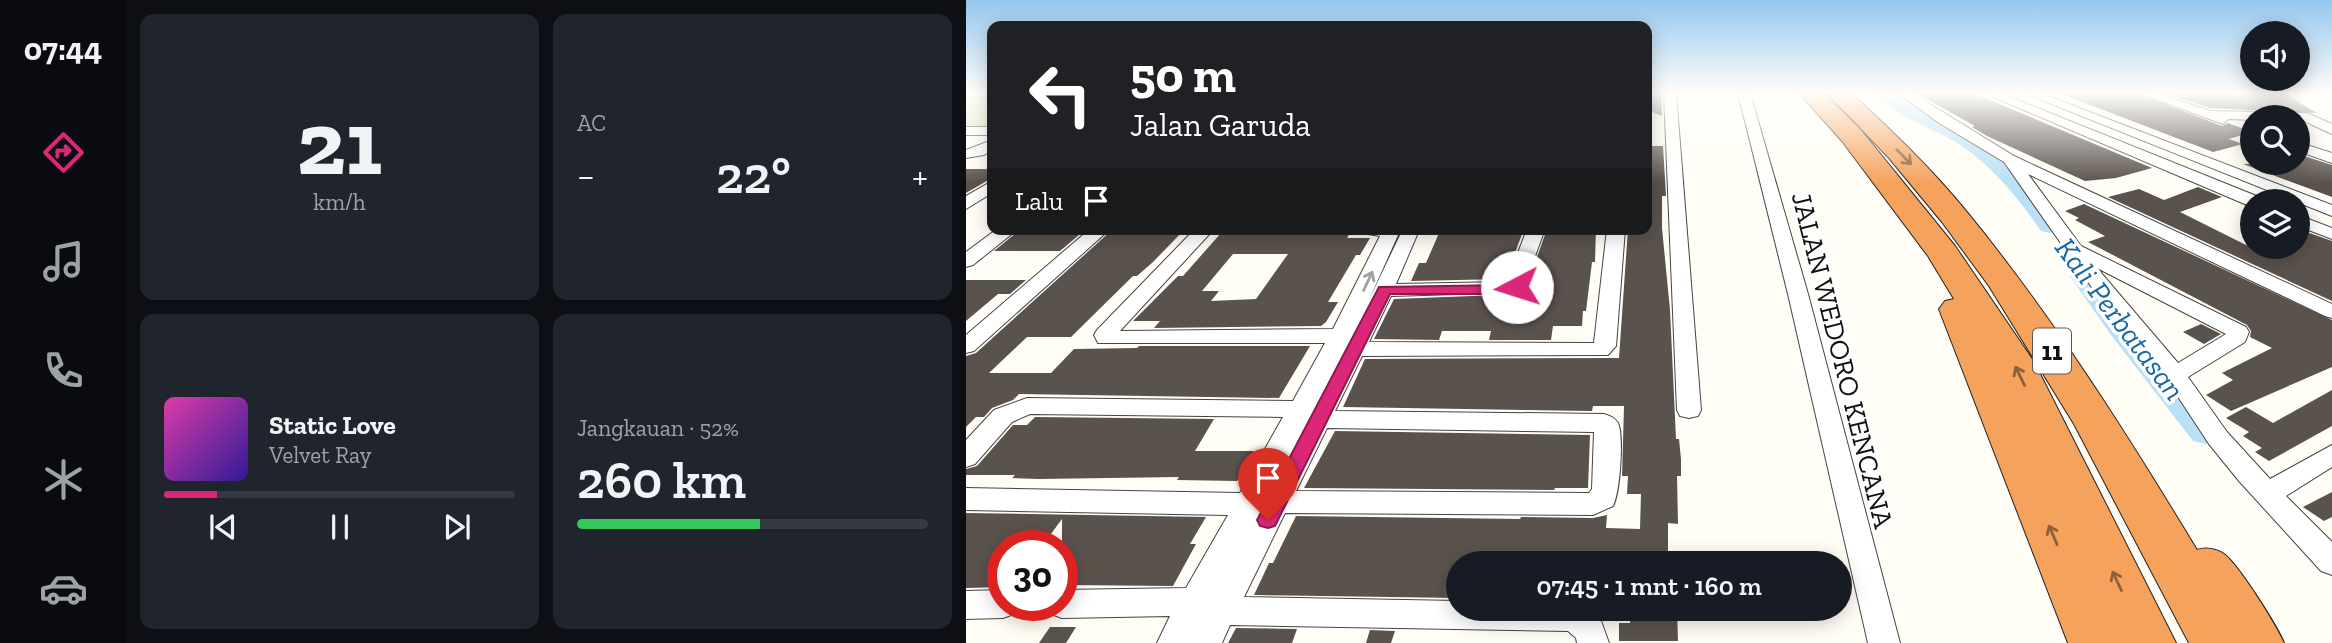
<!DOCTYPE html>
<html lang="id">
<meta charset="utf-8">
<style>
:root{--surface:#171b24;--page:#20242c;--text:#f1f3f6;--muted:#9ea1a6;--line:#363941;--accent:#db2777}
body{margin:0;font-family:"Zilla Slab",serif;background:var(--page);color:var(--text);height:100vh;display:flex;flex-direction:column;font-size:26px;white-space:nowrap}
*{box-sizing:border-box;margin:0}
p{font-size:23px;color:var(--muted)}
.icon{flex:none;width:38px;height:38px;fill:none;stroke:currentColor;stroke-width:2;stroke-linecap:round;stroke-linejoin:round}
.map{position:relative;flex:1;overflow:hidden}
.sheet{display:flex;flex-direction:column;gap:14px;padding:14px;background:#0d0f14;width:840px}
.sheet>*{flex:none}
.banner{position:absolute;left:21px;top:21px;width:665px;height:214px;border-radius:14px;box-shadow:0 4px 18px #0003;background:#202124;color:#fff;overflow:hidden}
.tools{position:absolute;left:1274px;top:21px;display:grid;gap:14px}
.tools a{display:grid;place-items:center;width:70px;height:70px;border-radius:50%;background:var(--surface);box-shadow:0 4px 18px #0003;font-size:35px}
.speed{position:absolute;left:21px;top:530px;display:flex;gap:14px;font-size:35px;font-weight:700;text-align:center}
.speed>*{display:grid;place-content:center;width:91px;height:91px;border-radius:50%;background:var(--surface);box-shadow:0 4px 18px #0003;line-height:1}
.speed .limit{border:10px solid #d22;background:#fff;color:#111}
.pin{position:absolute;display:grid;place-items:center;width:60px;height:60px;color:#fff;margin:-72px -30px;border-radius:50% 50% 50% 0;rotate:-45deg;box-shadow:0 0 7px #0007}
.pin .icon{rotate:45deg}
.me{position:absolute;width:77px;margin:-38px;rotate:265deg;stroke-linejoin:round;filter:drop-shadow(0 0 5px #0008)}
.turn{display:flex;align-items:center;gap:24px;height:147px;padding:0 28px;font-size:32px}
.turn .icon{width:91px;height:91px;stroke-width:2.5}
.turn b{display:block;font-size:49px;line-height:60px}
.then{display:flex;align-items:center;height:66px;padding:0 28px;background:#0003;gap:14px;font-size:26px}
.big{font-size:52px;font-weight:600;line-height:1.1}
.sheet .tile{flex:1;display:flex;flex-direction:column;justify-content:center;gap:10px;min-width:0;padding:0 24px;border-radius:14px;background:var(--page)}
.sheet .dial{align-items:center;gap:0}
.dial b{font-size:91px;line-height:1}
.song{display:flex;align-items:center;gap:21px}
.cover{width:84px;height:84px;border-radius:10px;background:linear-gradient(135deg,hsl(320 70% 55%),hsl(250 70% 35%))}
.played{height:7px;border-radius:4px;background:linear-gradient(90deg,var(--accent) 15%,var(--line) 15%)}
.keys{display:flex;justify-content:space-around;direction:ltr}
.heat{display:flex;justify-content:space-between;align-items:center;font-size:38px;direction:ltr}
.charge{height:10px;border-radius:5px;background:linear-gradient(90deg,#34c759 52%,var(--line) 0)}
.sheet .tiles{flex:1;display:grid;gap:14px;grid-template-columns:repeat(2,1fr)}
.trip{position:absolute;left:480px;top:551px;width:406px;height:70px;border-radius:35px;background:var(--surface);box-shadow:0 4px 18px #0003;font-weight:600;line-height:70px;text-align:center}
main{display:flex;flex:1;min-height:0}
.dock{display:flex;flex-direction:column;width:126px;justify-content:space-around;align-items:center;background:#090b0e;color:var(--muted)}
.dock .icon{width:49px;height:49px}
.dock .current{color:var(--accent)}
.dock b{font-size:32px;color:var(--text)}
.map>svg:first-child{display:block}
.green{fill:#d5ebbd}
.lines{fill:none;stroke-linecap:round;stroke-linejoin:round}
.river{fill:#b9e0f7;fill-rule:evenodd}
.building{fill:#5a524d;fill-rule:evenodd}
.minor-casing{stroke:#444;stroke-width:2}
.motorway-casing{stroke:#222;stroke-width:2}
.minor{fill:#fff;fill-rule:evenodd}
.motorway{fill:#f5a25d;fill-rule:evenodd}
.oneway{stroke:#8e613b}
.oneway2{stroke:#a0a0a0}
.route{fill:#db2777;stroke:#8e194d;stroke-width:2}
.labels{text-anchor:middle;stroke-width:7;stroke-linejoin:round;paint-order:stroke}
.shield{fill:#fff;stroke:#585858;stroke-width:2}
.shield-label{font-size:26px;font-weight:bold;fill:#111}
.street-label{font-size:28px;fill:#111;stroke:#fff}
.water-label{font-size:30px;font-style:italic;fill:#1768a6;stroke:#fff}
</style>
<main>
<nav class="dock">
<b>07:44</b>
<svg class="icon current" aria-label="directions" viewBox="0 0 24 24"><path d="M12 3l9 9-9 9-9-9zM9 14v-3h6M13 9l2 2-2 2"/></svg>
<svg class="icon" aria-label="music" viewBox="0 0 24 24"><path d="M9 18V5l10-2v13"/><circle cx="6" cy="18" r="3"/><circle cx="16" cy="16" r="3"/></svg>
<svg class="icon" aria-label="phone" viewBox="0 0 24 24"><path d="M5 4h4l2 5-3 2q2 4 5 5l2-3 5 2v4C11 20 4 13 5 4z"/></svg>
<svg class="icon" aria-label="climate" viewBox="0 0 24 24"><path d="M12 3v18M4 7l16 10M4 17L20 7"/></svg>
<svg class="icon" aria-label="car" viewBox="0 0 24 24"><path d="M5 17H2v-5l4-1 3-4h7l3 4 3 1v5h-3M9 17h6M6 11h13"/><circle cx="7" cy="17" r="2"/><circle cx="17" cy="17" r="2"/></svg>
</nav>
<section class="sheet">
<div class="tiles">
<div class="tile dial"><b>21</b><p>km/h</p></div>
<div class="tile"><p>AC</p>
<div class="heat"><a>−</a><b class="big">22°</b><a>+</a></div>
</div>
<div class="tile">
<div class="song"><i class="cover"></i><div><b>Static Love</b><p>Velvet Ray</p></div></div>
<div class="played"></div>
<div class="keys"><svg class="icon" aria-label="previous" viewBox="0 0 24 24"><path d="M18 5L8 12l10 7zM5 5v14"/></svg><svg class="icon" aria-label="pause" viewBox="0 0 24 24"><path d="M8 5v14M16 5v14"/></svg><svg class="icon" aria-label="next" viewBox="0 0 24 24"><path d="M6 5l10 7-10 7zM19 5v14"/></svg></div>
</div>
<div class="tile"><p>Jangkauan · 52%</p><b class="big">260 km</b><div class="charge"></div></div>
</div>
</section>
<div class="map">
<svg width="1366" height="643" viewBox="0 0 1366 643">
<rect width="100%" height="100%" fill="#fffdf5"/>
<!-- green -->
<polygon class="green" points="4,93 26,93 26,130 0,130 0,95"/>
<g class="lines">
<!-- river -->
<g class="river">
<path d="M 908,93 L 929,93 L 1010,135 L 1055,174 L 1097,225 L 1093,231 L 1084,233 L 1075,231 C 1053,199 1028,168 996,146 C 976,132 918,111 908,93 Z"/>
<polygon points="1119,267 1129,270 1167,321 1253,421 1259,431 1253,441 1240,444 1227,441 1145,335 1104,276 1109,270"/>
</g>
</g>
<!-- building -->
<g class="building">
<polygon points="950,93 1007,93 1186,168 1150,178 1119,181 1021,136 1006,127 1009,126"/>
<polygon points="1093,93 1170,93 1256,126 1262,123 1286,132 1263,139 1277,144 1247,152"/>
<polygon points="1197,93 1317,93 1351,113 1244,108"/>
<polygon points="681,94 695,94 696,116 681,110"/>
<polygon points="681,146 697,146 700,196 696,196 696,228 704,310 710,439 713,439 715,459 715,476 711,476 712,524 702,523 702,564 492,564 492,598 288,595 303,563 307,563 330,516 554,519 555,517 627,518 641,515 640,528 674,529 675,494 661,494 662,476 656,476 658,406 627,406 626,411 377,407 399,359 653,358 662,229 681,229"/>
<polygon points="1332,154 1366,165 1366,197 1277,164 1326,163 1332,165"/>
<polygon points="0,169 26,169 26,178 0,193"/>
<polygon points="1232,187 1256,197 1214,212 1280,245 1286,242 1286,247 1332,247 1332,229 1366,241 1366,301 1142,197 1173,189 1198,200"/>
<polygon points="1118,204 1366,320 1366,367 1265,411 1240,395 1267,380 1256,373 1306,348 1284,337 1285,331 1281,325 1122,242 1139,236 1109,220 1113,218 1099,211"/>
<polygon points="55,229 120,229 94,251 28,251"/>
<polygon points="147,229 219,229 187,262 171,276 167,276 105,337 61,337 23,373 85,373 108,349 171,348 173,346 344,346 313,398 53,394 47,400 26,408 18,417 10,417 0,427 0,356 10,353"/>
<polygon points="499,229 558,229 539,279 445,281 453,263 460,263 473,233 497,233"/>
<polygon points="581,229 630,229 629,262 626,262 620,311 617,311 616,326 587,326 585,340 523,340 525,331 476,331 473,340 408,339 428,299 558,294"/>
<path d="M 255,233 L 384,233 L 381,238 L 404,238 L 394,255 L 390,255 L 362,302 L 372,302 L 360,322 L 355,326 L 188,328 L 194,321 L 167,321 L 212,276 L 217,276 ZM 267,254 L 322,254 L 290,299 L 245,301 L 253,291 L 236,291 Z"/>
<polygon points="0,280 60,280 44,294 32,294 0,321"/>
<polygon points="1235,324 1255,334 1238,344 1217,332"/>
<polygon points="1366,390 1366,426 1303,461 1289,452 1296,448 1277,436 1283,432 1260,418 1280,407 1307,423"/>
<polygon points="69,417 248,419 229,451 288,451 271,481 211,480 213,477 73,479 46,478 49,475 0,475 0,469 11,466 47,425 61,425"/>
<polygon points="369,431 624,435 622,488 589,488 588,490 338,488"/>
<polygon points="1366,492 1366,517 1358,521 1337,507"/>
<polygon points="0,513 240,517 224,544 230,544 207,586 96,585 96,519 76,546 37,546 37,587 0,588"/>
<polygon points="664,609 711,609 712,641 653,641 653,623 664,623"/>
<polygon points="84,627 110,627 100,643 73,643"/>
<polygon points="270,628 331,629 326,643 262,643"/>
<polygon points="404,630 429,631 425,643 400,643"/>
</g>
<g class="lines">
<defs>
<g id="minor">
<polygon points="698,93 710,93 735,410 732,416 723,418 714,416 711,410"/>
<polygon points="772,93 784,93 842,294 934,643 902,643 822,294"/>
<path d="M 932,93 L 946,93 L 1048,156 L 1366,304 L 1366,318 L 1359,316 L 1062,174 L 1115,246 L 1280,327 L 1283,332 L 1279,342 L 1222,377 L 1261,432 L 1304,479 L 1366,445 L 1366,467 L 1320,496 L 1366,542 L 1366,575 L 1355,571 L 1273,481 L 1243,444 L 1201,380 L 1134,299 L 1038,162 L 973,123 ZM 1131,268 L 1260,334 L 1212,363 Z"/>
<polygon points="1018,93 1034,93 1293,197 1295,201 1286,201 1286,206 1281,205"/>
<polygon points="1058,93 1074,93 1366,205 1366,216"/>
<polygon points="1173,93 1190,93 1244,111 1341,113 1366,124 1366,134 1338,121 1332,121 1332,117 1286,117 1286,120 1263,119 1257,124"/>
<rect x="0" y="127" width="26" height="8"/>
<polygon points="26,140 26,150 18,155 0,158 0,150"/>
<polygon points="1332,142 1366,153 1366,163 1332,151"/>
<polygon points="26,181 26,193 0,209 0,196"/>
<polygon points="1332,215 1366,228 1366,239 1332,226"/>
<polygon points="31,229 52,229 7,265 0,267 0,252"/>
<polygon points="124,229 144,229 8,351 0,353 0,335"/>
<path d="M 229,229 L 248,229 L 154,331 L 367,329 L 414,236 L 396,233 L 393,229 L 423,230 L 432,235 L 402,302 L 436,231 L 442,230 L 451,235 L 430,284 L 541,282 L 561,229 L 579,229 L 556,292 L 425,296 L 403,342 L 628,343 L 641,229 L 659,229 L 650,346 L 642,355 L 396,356 L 369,411 L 638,414 C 644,416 648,417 652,423 C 658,436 654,493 647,506 L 627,515 L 319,513 L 278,597 L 492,601 L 492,609 L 621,609 L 634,618 L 643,643 L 611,643 L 610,638 L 602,631 L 264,625 L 256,643 L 191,643 L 204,616 L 96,618 L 85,614 L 81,606 L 96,606 L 96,590 L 220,588 L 262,515 L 0,510 L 0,488 L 274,493 L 317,417 L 64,414 L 46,422 L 9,464 L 0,467 L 0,440 L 28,410 L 61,398 L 327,401 L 359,343 L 132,343 L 128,335 L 131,330 ZM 361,428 L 628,432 L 626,489 L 623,493 L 330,491 Z"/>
<polygon points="37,590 37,606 52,606 48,614 37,618 0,619 0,591"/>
</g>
<g id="motorway">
<polygon points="833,93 857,93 894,129 989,246 1068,362 1210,643 1102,643 973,309 979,301 988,299 962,256 876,141"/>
<path d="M 861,93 L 885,93 C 925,130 965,168 1000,211 C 1087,317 1160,433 1231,550 C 1239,547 1251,549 1258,554 C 1272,564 1311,626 1318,643 L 1223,643 L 1108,424 L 1023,286 L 976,222 L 923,158 Z"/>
</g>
</defs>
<!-- minor casing -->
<use href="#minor" class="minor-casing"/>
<!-- motorway casing -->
<use href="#motorway" class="motorway-casing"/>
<!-- minor -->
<use href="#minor" class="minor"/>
<!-- motorway -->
<use href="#motorway" class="motorway"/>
</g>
<!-- one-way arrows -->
<defs><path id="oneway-shaft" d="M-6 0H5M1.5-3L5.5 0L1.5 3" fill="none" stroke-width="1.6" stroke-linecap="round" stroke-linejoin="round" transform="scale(1.75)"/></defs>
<g class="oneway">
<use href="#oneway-shaft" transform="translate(938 157) rotate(46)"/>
<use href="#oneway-shaft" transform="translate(1054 376) rotate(-116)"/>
<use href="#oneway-shaft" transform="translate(1087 535) rotate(-113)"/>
<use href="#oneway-shaft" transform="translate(1151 581) rotate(-115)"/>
</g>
<use class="oneway2" href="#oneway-shaft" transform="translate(402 281) rotate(-65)"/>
<!-- sky -->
<linearGradient id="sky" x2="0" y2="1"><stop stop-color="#95c6ee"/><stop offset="0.51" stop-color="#fffefa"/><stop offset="1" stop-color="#fffefa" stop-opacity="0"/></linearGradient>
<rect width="1366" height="183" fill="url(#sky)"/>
<!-- route -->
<polygon class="route" points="551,282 559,287 544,294 424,294 309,526 302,528 294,526 291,520 413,287 542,285"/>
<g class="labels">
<!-- shield labels -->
<rect class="shield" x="1067" y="328.5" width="38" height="45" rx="5"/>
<g class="shield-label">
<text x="1086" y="360">11</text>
</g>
<!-- street labels -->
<g class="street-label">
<text transform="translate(877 360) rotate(76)" y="10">JALAN WEDORO KENCANA</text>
</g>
<!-- water labels -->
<g class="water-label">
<text transform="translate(1154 319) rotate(53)" y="10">Kali Perbatasan</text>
</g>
</g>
</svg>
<div class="tools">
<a><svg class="icon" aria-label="sound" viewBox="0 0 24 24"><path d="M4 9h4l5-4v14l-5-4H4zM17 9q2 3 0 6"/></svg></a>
<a><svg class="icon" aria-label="search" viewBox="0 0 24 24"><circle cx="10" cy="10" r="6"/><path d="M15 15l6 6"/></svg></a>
<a><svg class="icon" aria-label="layers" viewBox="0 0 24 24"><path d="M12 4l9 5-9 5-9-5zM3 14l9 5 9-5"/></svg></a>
</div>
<div class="speed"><div class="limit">30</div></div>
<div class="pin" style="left:302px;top:520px;background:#d93025"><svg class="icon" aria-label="arrive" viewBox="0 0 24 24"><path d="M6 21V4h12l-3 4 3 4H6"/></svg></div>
<svg class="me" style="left:551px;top:287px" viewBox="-20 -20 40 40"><circle r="19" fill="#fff"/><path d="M0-13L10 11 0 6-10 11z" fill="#db2777"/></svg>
<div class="trip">07:45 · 1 mnt · 160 m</div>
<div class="banner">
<div class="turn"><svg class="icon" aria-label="left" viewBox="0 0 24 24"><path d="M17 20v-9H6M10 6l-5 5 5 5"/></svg><div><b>50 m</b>Jalan Garuda</div></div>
<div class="then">Lalu<svg class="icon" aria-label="arrive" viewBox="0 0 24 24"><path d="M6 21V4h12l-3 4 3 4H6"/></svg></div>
</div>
</div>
</main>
